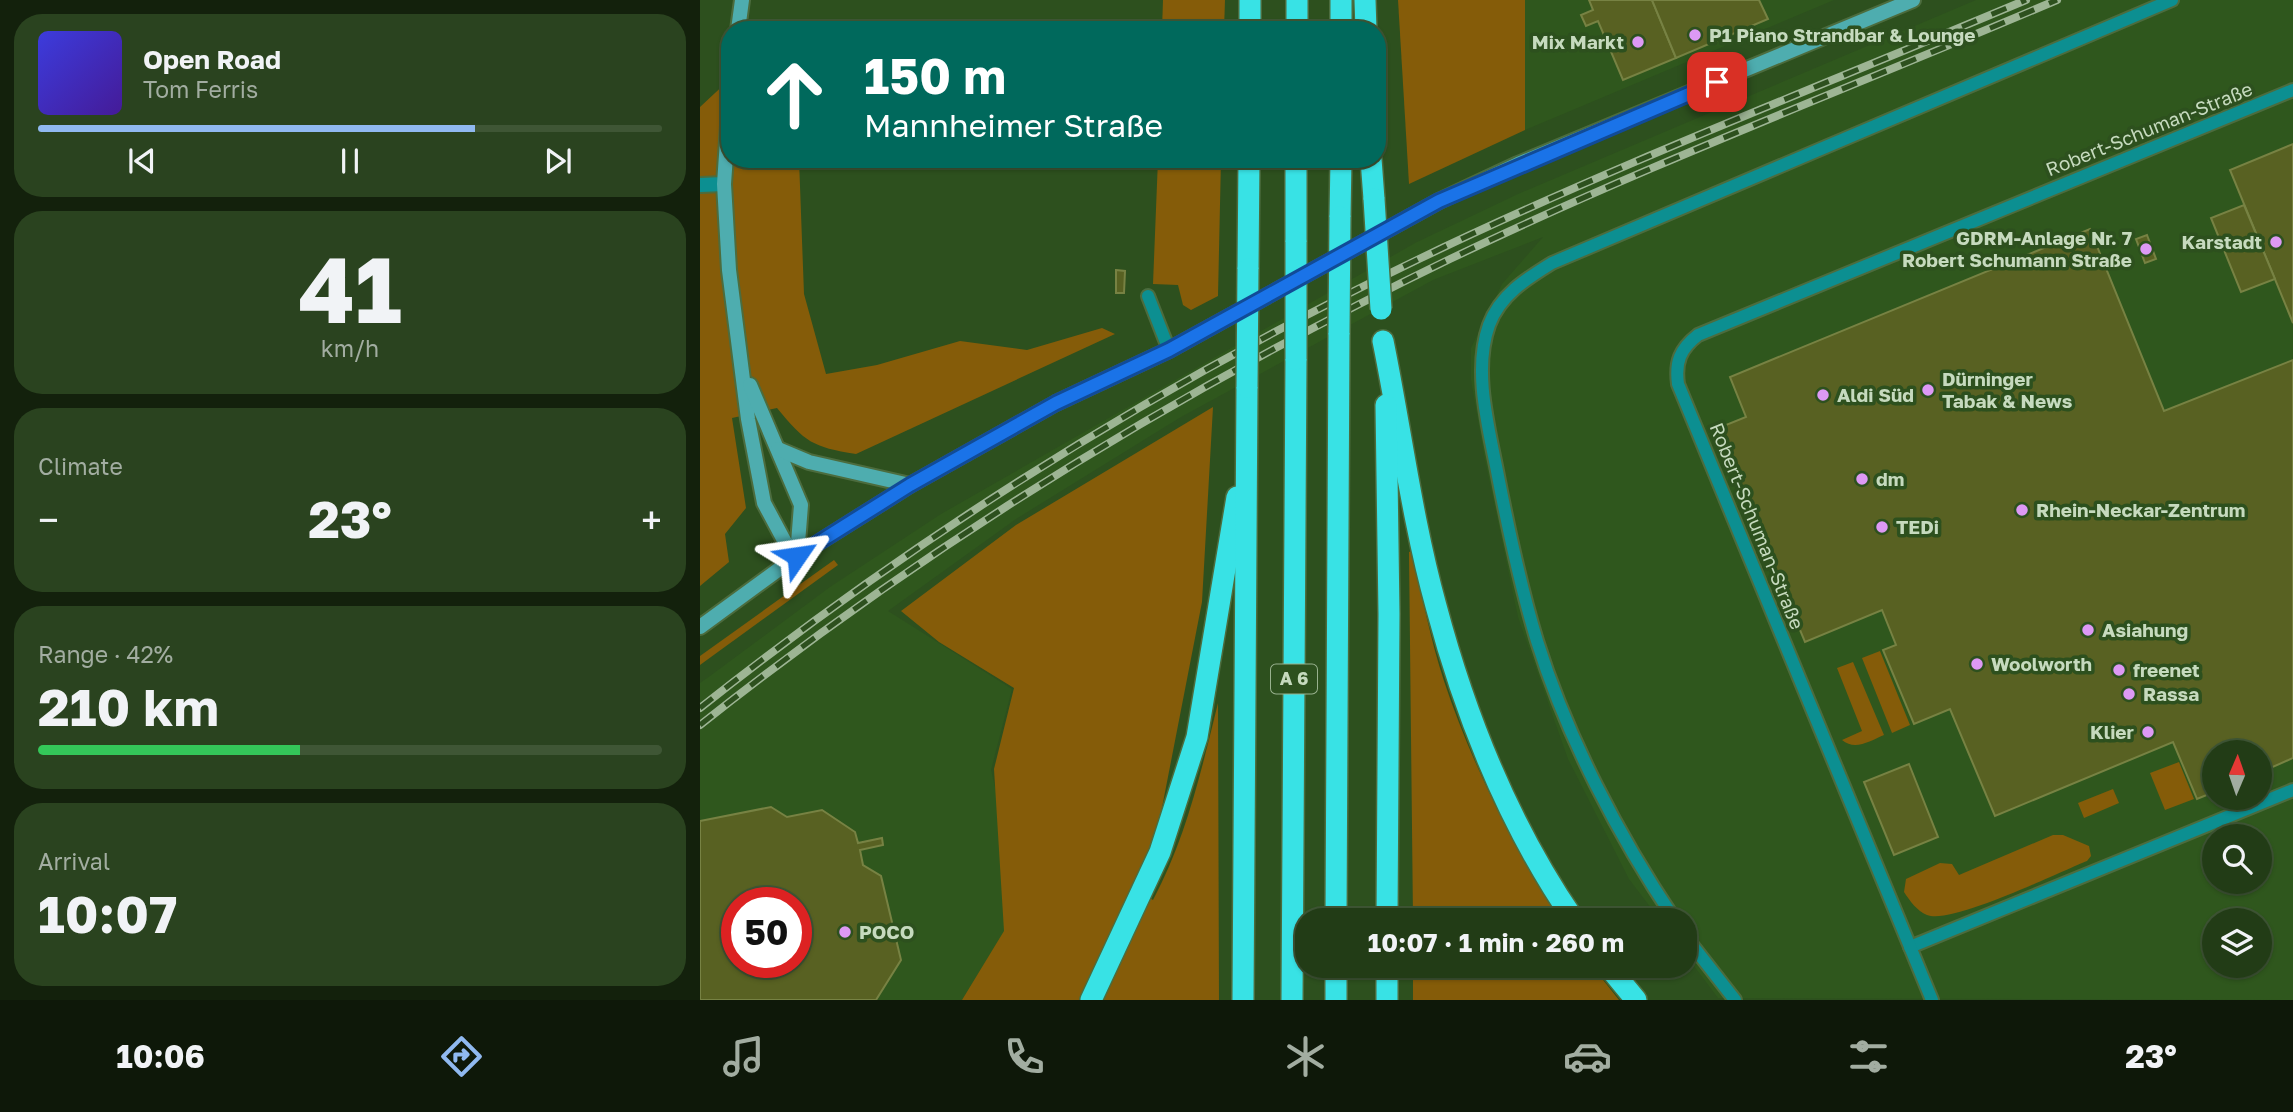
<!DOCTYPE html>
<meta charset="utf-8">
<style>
:root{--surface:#223c16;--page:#2a431f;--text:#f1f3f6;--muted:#a2ada1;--line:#3f5635;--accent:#90b9f0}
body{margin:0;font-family:"Golos Text",sans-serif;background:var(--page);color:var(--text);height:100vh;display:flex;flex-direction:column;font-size:26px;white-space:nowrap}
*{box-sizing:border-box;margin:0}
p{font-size:23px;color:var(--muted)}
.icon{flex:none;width:38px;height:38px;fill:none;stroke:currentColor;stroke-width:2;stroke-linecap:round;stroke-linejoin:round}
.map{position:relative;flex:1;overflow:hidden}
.panel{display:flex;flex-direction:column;gap:14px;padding:14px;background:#13210c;width:700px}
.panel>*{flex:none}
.hud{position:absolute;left:21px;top:21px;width:665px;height:147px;border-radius:28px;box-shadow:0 2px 5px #0004,0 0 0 2px var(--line);background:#00695c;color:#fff;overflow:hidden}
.needle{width:46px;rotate:2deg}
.controls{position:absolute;left:1502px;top:740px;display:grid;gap:14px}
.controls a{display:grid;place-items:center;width:70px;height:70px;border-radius:50%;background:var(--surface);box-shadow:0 2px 5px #0004,0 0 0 2px var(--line);font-size:35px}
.speed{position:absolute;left:21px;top:887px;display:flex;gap:14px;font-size:35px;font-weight:700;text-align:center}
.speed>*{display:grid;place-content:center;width:91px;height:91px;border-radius:50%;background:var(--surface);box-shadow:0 2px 5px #0004,0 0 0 2px var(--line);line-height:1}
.speed .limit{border:10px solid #d22;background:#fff;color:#111}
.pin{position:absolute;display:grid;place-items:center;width:60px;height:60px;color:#fff;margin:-30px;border-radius:14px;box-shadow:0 4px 10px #0006}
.me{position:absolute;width:77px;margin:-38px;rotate:58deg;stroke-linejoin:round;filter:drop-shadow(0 0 5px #0008)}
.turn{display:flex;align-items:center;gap:24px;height:147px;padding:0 28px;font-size:32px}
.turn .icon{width:91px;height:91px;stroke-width:2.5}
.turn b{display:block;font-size:49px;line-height:60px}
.big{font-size:52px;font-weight:700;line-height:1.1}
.panel .card{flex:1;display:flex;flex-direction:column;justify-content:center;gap:10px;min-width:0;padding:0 24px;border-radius:28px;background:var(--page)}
.panel .dial{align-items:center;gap:0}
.dial b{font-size:91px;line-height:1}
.song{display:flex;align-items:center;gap:21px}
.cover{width:84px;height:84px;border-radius:10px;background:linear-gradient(135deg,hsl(240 70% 55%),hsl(260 70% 35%))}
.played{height:7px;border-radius:4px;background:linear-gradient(90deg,var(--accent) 70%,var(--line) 70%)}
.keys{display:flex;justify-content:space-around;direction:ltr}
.heat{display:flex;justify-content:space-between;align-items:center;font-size:38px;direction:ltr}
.charge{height:10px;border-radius:5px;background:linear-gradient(90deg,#34c759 42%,var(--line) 0)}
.trip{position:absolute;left:595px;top:908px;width:402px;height:70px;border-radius:28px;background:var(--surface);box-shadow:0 2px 5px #0004,0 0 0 2px var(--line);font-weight:700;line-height:70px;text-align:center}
.tabs{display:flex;height:112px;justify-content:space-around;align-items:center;background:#0e1809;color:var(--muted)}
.tabs .icon{width:49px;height:49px}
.tabs .selected{color:var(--accent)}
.tabs b{font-size:32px;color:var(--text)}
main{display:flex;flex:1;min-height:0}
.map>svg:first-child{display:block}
.built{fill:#2f571d;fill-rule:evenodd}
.green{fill:#855c09}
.building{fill:#586122;stroke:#778243;stroke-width:2;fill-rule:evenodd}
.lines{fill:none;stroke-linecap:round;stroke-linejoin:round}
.lane-casing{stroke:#4c6c3e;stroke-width:16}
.street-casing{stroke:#4c6c3e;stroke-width:18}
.secondary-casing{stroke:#4c6c3e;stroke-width:18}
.highway-casing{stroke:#4c6c3e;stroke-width:24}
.lane{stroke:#0c8f91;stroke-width:12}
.street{stroke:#0c8f91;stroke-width:14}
.secondary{stroke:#4eadaf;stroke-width:14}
.highway{stroke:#38e2e5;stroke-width:21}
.rail-casing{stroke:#9db594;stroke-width:8}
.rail{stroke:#2d501e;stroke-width:5;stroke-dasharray:16;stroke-linecap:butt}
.highway-bridge-casing{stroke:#4c6c3e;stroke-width:24;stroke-linecap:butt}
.highway-bridge{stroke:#38e2e5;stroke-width:21}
.route-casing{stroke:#114b97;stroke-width:18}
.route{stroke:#1a73e8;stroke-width:12}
.poi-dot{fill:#dd99f4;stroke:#2d501e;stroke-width:2.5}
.labels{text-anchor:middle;stroke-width:7;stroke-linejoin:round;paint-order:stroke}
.shield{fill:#2d501e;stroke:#98b18e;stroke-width:2}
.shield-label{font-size:18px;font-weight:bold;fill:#c6dabe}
.poi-label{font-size:19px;font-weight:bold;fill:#c6dabe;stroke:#2d501e;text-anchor:start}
.street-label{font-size:19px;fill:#c6dabe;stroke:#2d501e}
</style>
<main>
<section class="panel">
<div class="card">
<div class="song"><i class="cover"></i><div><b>Open Road</b><p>Tom Ferris</p></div></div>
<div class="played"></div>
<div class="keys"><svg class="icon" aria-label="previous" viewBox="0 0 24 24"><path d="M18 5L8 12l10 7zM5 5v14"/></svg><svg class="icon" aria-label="pause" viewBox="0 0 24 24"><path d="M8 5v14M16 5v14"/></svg><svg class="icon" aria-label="next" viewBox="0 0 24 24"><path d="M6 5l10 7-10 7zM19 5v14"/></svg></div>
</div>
<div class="card dial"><b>41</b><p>km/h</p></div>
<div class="card"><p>Climate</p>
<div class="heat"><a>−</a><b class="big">23°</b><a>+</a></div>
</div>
<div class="card"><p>Range · 42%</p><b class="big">210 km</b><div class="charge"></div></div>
<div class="card"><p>Arrival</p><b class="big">10:07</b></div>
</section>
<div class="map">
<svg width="1593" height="1000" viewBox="0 0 1593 1000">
<rect width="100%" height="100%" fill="#2d501e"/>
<!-- built -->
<g class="built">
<polygon points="825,0 1134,0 825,130"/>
<path d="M 1276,0 L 1593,0 L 1593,1000 L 1018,998 L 985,954 L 985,920 L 960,920 L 929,879 L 868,759 L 818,617 L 784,455 L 771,380 L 771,348 L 802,284 L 843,237 L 733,280 L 481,417 L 316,519 L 188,611 L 312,689 L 291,770 L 297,795 L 305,931 L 262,1000 L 0,1000 L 0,683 L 10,676 L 130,587 L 241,514 L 715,243 L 818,194 ZM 1514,752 L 1559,752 L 1559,798 L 1514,798 ZM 1514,836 L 1559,836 L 1559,882 L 1514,882 ZM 37,903 L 96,903 L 96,962 L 37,962 ZM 1514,920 L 1559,920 L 1559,966 L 1514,966 Z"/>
</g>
<!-- green -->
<g class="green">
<polygon points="463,0 525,0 524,30 462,30"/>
<polygon points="698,0 825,0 825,130 709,184"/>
<path d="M 30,79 L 30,159 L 99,159 L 104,294 L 126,374 L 177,365 L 260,341 L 327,350 L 402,328 L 415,334 L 156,454 C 112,447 105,442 77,408 L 32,418 L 46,508 L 25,534 L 29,562 L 0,586 L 0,107 Z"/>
<polygon points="458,159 521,159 518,296 491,310 483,305 478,285 453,284"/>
<path d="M 513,407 L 502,602 L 445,895 L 453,900 C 486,838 501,772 518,703 L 519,1000 L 262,1000 L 304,931 L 294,769 L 314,688 L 239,642 L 201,611 L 316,525 Z"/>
<path d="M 712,551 C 722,594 730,639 744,681 C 772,765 813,846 860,920 L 713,920 L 709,552 Z"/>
<polygon points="134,560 138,565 0,665 0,656"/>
<polygon points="1180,651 1210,725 1192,733 1162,658"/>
<path d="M 1153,662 L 1184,735 C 1170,741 1155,751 1142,740 L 1162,731 L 1137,668 Z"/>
<polygon points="1479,762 1494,799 1465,810 1450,773"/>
<polygon points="1413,789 1419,803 1384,818 1378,803"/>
<path d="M 1353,835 L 1363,835 L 1389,846 L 1391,856 L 1387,861 C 1359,872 1252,925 1227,915 C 1217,911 1210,901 1204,892 L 1206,879 L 1240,863 L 1252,864 L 1259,875 Z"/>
<polygon points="713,966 892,966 919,1000 713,1000"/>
</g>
<!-- building -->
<g class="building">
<polygon points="889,0 952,0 976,58 923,80 898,21 886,26 881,15 893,10"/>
<polygon points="952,0 1059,0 1068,19 976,58"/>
<polygon points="1593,144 1593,323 1530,170"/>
<polygon points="1544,205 1575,279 1541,292 1511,218"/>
<polygon points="1390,229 1464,411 1593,360 1593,758 1559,773 1559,752 1514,752 1514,792 1497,799 1473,742 1295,816 1250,709 1214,724 1183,650 1196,645 1182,610 1105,642 1016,429 1046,417 1030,377"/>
<polygon points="1447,235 1456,259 1445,263 1436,239"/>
<polygon points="416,270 425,271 424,293 416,293"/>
<polygon points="1209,764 1238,837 1194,855 1164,782"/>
<path d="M 71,807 L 87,817 L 122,810 L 155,832 L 158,843 L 182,838 L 183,845 L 160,850 L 163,865 L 181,876 L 201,960 L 176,1000 L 0,1000 L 0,821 ZM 37,903 L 96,903 L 96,962 L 37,962 Z"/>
</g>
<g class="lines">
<defs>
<g id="lane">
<polyline points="448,296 469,350"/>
<path d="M 975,920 C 919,837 867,737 837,641 C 820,585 808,528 797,471 C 788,425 773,370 789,325 C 800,295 826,279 852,263 L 1472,0"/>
<polyline points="985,936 1035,1000"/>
<polyline points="1210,947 1593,790"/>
<path d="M 1232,1000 L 978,384 C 975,362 980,349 998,335 L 1593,90"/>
</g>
<polyline id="street" points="0,185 24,184"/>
<g id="secondary">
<polyline points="38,30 42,0"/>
<polyline points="30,97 24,184 29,270 48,419 64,503 94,559"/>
<polyline points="50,385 101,505 97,556"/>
<polyline points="78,449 109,462 210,485"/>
<polyline points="0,627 97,556 210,485 356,403 469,350 739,201 818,164 1213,0"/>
</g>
<g id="highway">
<polyline points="665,0 666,30"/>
<polyline points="550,30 550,0"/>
<polyline points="597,30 597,0"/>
<polyline points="641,30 641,0"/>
<polyline points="671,159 674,199"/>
<polyline points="640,217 641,159"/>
<polyline points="596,242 596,159"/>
<polyline points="548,269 549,159"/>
<path d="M 683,341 C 701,429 712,520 736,606 C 765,715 810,827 874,920"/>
<polyline points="686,405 689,614 687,920"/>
<polyline points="636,920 639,333"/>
<polyline points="908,966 936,1000"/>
<polyline points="391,1000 460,852 497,737 537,497"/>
<polyline points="543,1000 547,387"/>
<polyline points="592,1000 596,359"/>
<polyline points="636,1000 636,966"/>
<polyline points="687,1000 687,966"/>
</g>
</defs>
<!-- lane casing -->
<use href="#lane" class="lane-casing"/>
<!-- street casing -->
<use href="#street" class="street-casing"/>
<!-- secondary casing -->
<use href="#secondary" class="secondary-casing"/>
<!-- highway casing -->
<use href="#highway" class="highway-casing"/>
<!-- lane -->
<use href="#lane" class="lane"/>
<!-- street -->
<use href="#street" class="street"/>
<!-- secondary -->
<use href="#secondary" class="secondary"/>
<!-- highway -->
<use href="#highway" class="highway"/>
<defs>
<g id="rail">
<path d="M 0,708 C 221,533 465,381 719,259 C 917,164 1124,85 1326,0"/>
<path d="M 0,725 C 231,542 485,387 750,259 C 948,164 1155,86 1357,0"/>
</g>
</defs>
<!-- rail casing -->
<use href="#rail" class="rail-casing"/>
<!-- rail -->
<use href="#rail" class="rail"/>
<defs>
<g id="highway-bridge">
<polyline points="674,199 681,309"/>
<polyline points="639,333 640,217"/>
<polyline points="596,359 596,242"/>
<polyline points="547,387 548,269"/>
</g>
</defs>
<!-- highway-bridge casing -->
<use href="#highway-bridge" class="highway-bridge-casing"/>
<!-- highway-bridge -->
<use href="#highway-bridge" class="highway-bridge"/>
</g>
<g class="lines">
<defs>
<polyline id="route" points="97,556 210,485 356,403 469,350 739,201 1017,82"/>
</defs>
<!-- route casing -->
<use href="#route" class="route-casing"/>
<!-- route -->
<use href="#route" class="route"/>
</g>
<!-- markers -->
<g class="poi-dot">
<circle cx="995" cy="35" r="7"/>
<circle cx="938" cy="42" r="7"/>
<circle cx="1576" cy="242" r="7"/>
<circle cx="1446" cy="249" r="7"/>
<circle cx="1228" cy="390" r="7"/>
<circle cx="1123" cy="395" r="7"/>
<circle cx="1162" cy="479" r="7"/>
<circle cx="1322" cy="510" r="7"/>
<circle cx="1182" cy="527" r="7"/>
<circle cx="1388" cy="630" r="7"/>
<circle cx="1277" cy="664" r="7"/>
<circle cx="1419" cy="670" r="7"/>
<circle cx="1429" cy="694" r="7"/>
<circle cx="1448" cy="732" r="7"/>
<circle cx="145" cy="932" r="7"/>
</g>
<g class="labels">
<!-- shield labels -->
<rect class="shield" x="571" y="664.5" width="46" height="29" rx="5"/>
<g class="shield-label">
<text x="594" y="685">A 6</text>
</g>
<!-- poi labels -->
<g class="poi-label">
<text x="1009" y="42">P1 Piano Strandbar &amp; Lounge</text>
<text x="924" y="49" text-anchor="end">Mix Markt</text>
<text x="1432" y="245" text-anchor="end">GDRM-Anlage Nr. 7<tspan x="1432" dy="22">Robert Schumann Straße</tspan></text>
<text x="1562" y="249" text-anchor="end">Karstadt</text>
<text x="1242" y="386">Dürninger<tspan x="1242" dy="22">Tabak &amp; News</tspan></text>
<text x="1137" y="402">Aldi Süd</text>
<text x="1176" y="486">dm</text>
<text x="1336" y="517">Rhein-Neckar-Zentrum</text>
<text x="1196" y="534">TEDi</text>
<text x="1402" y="637">Asiahung</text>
<text x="1291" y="671">Woolworth</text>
<text x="1433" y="677">freenet</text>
<text x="1443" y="701">Rassa</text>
<text x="1434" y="739" text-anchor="end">Klier</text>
<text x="159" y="939">POCO</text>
</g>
<!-- street labels -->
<g class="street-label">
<text transform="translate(1449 129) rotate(-22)" y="7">Robert-Schuman-Straße</text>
<text transform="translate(1057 526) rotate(68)" y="7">Robert-Schuman-Straße</text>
</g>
</g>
</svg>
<div class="controls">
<a><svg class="needle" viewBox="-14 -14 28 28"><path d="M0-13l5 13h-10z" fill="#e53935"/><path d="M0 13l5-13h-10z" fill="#a2ada1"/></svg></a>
<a><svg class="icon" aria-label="search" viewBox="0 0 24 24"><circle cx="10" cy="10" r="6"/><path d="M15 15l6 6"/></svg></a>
<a><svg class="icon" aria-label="layers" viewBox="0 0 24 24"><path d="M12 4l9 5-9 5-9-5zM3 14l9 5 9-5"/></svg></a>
</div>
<div class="speed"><div class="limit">50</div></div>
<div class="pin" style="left:1017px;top:82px;background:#d93025"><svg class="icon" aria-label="arrive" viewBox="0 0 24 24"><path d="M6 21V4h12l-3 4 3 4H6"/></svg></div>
<svg class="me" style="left:97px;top:556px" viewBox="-20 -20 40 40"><path d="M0-17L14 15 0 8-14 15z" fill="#1a73e8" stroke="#fff" stroke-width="4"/></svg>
<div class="trip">10:07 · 1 min · 260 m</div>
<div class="hud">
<div class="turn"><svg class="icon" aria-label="ahead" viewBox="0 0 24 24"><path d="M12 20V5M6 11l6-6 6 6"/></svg><div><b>150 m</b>Mannheimer Straße</div></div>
</div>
</div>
</main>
<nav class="tabs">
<b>10:06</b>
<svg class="icon selected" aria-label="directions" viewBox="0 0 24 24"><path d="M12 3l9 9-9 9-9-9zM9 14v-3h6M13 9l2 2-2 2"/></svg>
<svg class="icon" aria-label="music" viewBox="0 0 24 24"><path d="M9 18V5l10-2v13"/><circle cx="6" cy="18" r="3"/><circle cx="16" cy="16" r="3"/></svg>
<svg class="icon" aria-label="phone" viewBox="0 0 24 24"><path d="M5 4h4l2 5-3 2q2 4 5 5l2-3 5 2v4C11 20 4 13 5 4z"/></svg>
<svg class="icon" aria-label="climate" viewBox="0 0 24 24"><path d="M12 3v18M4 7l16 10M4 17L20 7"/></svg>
<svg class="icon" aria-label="car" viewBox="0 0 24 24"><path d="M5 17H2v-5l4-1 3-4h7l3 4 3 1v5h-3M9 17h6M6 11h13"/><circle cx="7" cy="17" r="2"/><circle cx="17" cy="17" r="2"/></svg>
<svg class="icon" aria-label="filters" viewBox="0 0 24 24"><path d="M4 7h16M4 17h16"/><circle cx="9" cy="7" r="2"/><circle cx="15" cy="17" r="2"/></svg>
<b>23°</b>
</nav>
